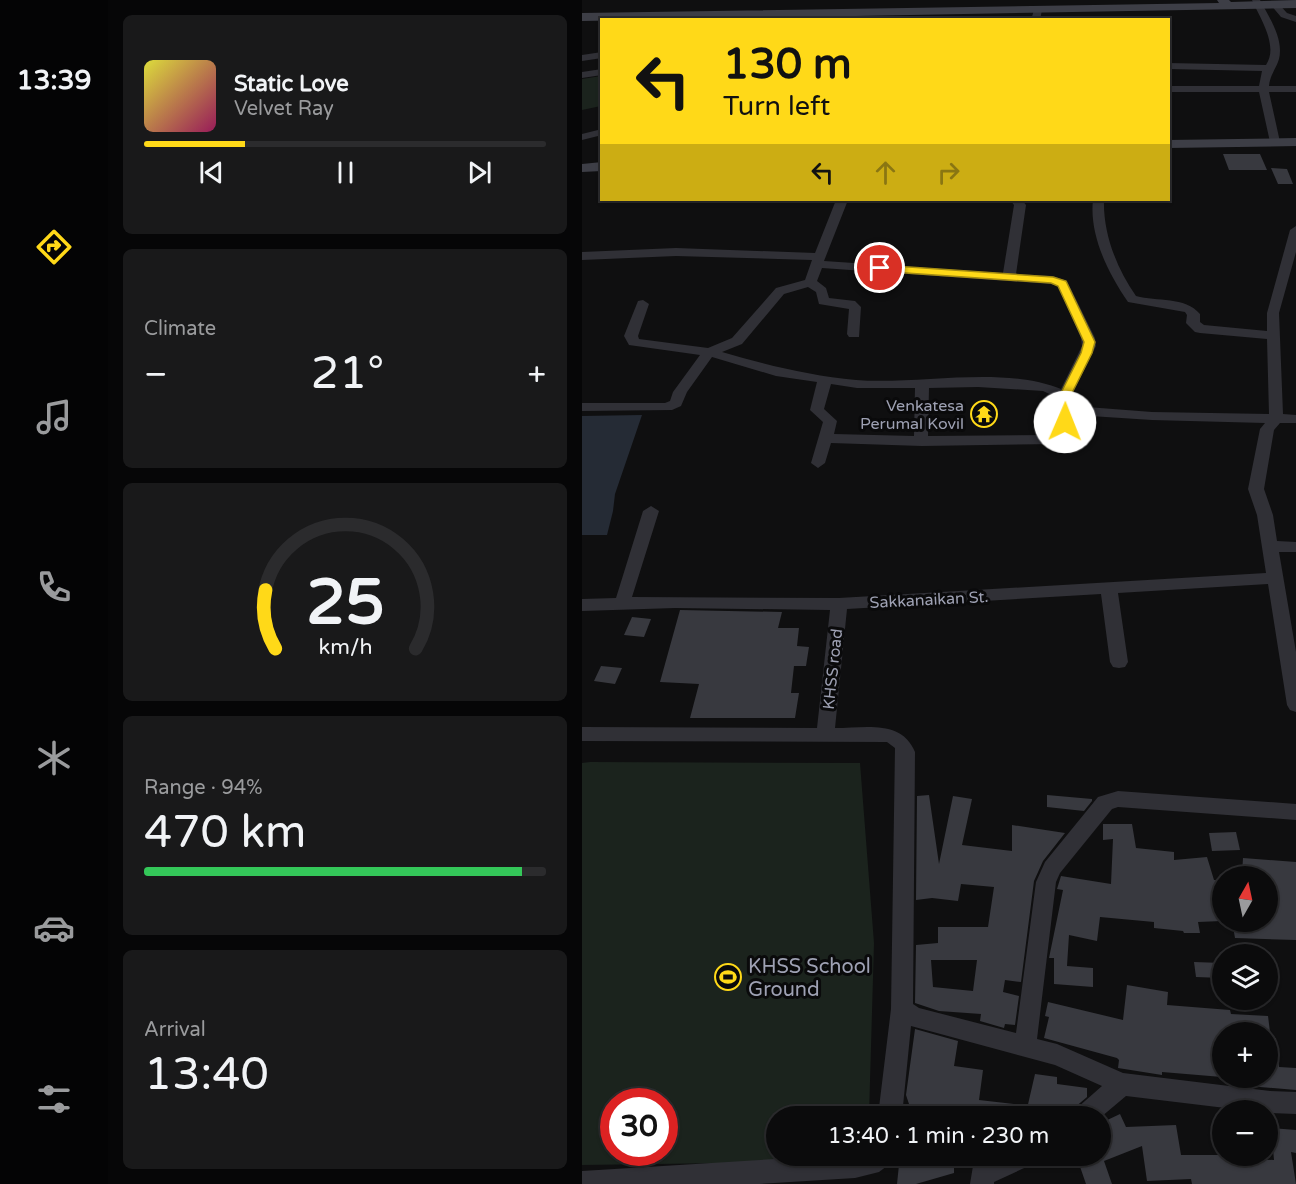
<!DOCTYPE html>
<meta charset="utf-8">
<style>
:root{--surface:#0b0b0c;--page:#19191a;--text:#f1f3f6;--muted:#9a9b9d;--line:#2b2b2d;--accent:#ffd918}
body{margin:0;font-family:"Varela Round",sans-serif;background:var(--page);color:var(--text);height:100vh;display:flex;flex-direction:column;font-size:22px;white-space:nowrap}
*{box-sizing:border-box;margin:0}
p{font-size:20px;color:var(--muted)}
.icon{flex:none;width:33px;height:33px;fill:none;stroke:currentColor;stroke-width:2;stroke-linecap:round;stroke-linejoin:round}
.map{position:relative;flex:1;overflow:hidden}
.details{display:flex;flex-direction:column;gap:15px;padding:15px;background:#060607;width:474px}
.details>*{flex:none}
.hud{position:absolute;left:18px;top:18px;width:570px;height:183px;border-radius:0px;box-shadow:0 2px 4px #0004,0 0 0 2px var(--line);background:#ffd918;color:#111;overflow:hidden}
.needle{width:39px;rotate:9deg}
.controls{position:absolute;left:630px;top:866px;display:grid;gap:12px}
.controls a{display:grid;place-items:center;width:66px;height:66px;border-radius:50%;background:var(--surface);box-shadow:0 2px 4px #0004,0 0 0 2px var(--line);font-size:30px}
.speed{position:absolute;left:18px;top:1088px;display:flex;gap:12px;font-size:30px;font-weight:700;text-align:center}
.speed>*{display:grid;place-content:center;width:78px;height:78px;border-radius:50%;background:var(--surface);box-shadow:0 2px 4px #0004,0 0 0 2px var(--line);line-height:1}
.speed .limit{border:9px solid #d22;background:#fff;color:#111}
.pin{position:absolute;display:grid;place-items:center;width:51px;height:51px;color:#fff;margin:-26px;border:3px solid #fff;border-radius:50%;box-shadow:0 2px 6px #0007}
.me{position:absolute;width:66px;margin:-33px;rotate:1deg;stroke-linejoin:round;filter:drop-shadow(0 0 4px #0008)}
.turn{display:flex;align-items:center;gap:21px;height:126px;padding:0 24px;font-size:27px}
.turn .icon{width:78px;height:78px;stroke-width:2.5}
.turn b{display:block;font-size:42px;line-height:51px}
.lanes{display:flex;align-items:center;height:57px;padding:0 24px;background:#0003;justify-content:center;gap:30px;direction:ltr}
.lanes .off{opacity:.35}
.big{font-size:45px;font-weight:600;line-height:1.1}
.details .tile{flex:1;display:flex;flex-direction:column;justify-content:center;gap:9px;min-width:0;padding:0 21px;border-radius:9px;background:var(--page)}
.details .dial{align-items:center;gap:0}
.dial svg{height:156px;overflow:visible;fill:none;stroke:var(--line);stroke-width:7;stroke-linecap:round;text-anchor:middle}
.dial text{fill:var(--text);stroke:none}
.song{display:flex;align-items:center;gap:18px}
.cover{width:72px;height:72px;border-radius:9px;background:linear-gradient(135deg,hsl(60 70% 55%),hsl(330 70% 35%))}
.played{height:6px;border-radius:3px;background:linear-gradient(90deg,var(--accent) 25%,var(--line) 25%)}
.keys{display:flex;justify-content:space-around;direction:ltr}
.heat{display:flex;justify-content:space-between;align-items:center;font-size:33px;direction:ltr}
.charge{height:9px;border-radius:4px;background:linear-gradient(90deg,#34c759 94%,var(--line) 0)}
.trip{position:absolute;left:184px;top:1106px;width:345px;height:60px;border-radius:30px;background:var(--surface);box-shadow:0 2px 4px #0004,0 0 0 2px var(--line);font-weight:600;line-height:60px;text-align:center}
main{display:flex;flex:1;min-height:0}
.dock{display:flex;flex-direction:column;width:108px;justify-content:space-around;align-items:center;background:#040405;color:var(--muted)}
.dock .icon{width:42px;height:42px}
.dock .selected{color:var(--accent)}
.dock b{font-size:27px;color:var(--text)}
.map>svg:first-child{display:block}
.green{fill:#1b231d;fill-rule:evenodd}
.water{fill:#252b35}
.building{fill:#38393f;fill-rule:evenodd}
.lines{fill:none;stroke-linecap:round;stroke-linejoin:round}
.street{fill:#303036;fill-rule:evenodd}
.secondary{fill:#3d3e46;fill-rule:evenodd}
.route{fill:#ffd918;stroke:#a68d10;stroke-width:1.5}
.labels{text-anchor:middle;stroke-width:6;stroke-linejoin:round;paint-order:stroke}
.poi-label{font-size:16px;fill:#9ea1b3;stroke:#0a0a0b;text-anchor:end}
.street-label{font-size:16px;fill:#9ea1b3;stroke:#0a0a0b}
.near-poi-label{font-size:20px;fill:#9ea1b3;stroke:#0a0a0b;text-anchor:start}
</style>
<main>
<nav class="dock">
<b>13:39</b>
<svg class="icon selected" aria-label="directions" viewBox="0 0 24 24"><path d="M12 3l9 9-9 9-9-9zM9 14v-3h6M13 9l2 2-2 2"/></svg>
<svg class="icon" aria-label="music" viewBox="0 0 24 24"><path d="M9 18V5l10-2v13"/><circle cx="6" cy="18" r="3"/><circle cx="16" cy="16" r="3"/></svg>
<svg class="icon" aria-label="phone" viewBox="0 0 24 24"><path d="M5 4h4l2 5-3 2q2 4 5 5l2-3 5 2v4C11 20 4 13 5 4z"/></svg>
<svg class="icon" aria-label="climate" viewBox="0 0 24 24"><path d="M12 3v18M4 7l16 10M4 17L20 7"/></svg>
<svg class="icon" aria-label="car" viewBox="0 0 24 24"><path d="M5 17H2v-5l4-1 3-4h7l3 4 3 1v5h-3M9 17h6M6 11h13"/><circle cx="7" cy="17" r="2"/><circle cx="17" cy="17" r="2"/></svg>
<svg class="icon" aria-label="filters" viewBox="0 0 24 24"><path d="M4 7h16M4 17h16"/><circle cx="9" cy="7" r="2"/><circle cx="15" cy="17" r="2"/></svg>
</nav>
<section class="details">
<div class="tile">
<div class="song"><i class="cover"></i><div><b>Static Love</b><p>Velvet Ray</p></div></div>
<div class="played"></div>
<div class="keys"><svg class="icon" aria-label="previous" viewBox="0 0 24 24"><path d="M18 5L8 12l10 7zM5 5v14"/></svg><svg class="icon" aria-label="pause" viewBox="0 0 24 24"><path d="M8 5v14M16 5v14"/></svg><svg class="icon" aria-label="next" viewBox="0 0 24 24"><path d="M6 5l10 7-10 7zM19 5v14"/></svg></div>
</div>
<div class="tile"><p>Climate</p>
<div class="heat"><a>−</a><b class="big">21°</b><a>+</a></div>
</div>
<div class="tile dial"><svg viewBox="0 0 100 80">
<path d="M14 69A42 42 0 1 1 86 69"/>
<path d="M14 69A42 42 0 0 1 9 39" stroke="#ffd918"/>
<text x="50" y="56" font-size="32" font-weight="700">25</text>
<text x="50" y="72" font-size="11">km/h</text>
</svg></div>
<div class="tile"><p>Range · 94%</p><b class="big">470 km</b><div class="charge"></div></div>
<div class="tile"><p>Arrival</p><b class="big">13:40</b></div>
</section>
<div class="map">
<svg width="714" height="1184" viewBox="0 0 714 1184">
<rect width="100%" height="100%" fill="#0f0f10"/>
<!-- green -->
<g class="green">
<polygon points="19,76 19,106 0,110 0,79"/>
<path d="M 8,762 L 278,763 L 292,943 L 287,1116 L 195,1116 L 195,1155 L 286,1155 L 286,1161 L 0,1165 L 0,763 ZM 32,1101 L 82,1101 L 82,1152 L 32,1152 Z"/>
</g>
<!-- water -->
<polygon class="water" points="60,415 33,494 31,511 25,535 0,535 0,416"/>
<!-- building -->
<g class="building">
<polygon points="641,154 678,154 685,170 647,170"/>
<polygon points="689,168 705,169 711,184 696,184"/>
<polygon points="98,610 200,612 196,628 217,628 215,646 227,647 224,666 212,666 209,693 217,693 213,718 108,718 117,684 78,682"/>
<polygon points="50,617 69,619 62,637 42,635"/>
<polygon points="19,666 40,668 33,684 12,681"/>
<path d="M 347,795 L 357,864 L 371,796 L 390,799 L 380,845 L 430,851 L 430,825 L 483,833 L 461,861 L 452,881 L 439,982 L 423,980 L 421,992 L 437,996 L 433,1025 L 423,1024 L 422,1028 L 398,1021 L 399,1014 L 357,1011 L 333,1003 L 334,945 L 356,943 L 356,927 L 406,927 L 412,887 L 379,884 L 376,901 L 350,898 L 334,900 L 335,796 ZM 349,960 L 395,960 L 391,991 L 351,987 Z"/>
<polygon points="465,795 510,799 510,801 502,811 465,807"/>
<polygon points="521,824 550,824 554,848 592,852 592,860 625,857 632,880 640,880 640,921 616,922 618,933 602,933 601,931 572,928 572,922 518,917 515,941 487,935 485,966 511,968 511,987 472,984 472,958 467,958 481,890 475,889 479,876 529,884 531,839 521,840"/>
<polygon points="654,832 658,850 630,851 627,833"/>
<polygon points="661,858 714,862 714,940 653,938 650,921 686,921 686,876 660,874"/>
<polygon points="612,962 640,963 640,978 614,977"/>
<polygon points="545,985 586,992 585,1005 648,1010 649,1014 686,1016 688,1032 640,1032 640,1077 580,1072 580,1075 536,1068 537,1060 535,1058 462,1038 467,1017 463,1016 466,1002 541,1020"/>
<polygon points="333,1029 376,1041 372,1066 401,1070 397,1100 432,1104 431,1116 332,1116 335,1105 327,1104 324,1095"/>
<polygon points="686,1038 694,1038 697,1067 714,1068 714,1090 666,1086 665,1077 686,1077"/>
<polygon points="453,1074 475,1077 475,1084 505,1088 505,1097 492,1108 487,1107 483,1116 454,1116 457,1110 444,1113"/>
<polygon points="538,1114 544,1127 594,1125 599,1155 666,1155 666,1159 692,1160 689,1128 714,1130 714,1153 709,1152 714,1184 610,1184 609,1179 565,1181 560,1146 522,1161 530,1184 504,1184 494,1155 519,1155 519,1123"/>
<polygon points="318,1155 372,1155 372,1173 334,1184 315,1184"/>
</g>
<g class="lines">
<!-- street -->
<g class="street">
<path d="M 670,0 L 678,0 C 687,17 702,39 697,59 C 694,69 688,75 687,86 L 714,86 L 714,92 L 687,92 L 698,142 L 693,145 L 688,142 L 677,92 L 586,92 L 586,86 L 677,86 L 680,71 L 586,69 L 586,63 L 684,65 C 697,46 678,18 670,0 Z"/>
<polygon points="689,2 695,2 705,13 714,16 714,22 699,17 688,4"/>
<polygon points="456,7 460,10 458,20 449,20 452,10"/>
<polygon points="20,52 20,58 0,61 0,55"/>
<polygon points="20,69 20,75 0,78 0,72"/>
<polygon points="20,129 20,135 0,140 0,134"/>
<path d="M 254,200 L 266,200 L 242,261 L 421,273 L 432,205 L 428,200 L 440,200 L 444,205 L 434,274 L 471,276 L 485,281 L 513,338 L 514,346 L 489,396 L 494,403 L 492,406 L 570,412 L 687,414 L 685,339 L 618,333 L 613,332 L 604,323 L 605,315 L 603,312 L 546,302 C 526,273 507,235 511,200 L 522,200 C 521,234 535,269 554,296 C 575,302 603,296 618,314 L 618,322 L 622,325 L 685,331 L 685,313 L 708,230 L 714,226 L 714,252 L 697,313 L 701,414 L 714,415 L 714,423 L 698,423 L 692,430 L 682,489 L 691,515 L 695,541 L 714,542 L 714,552 L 697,552 L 714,652 L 714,712 L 708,710 L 705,705 L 686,584 L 536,593 L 546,662 L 543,667 L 537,668 L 531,667 L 528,662 L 519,594 L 265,609 L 253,728 C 282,728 320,719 333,752 L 331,1004 L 337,1008 L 434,1033 L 454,882 L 463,862 L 516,797 L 536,791 L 714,804 L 714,820 L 536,807 L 530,809 L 478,873 L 474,882 L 455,1039 L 475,1044 L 541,1073 L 688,1091 L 714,1092 L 714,1114 L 688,1113 L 686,1113 L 686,1110 L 660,1110 L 544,1096 L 519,1117 L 491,1116 L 495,1108 L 520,1086 L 473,1065 L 329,1026 L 320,1116 L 296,1116 L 309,1009 L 313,748 L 305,742 L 0,741 L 0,727 L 235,728 L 248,610 L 93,608 L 0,611 L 0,599 L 34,598 L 61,511 L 69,506 L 77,511 L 50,597 L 257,598 L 684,573 L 675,515 L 666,489 L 678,429 L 683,423 L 570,420 L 493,415 L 490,422 L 491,432 L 474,444 L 340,446 L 249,443 L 243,463 L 236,468 L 229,463 L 241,422 L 228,410 L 235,382 L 194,376 L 130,357 L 105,392 L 99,406 L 90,410 L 0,411 L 0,403 L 83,403 L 88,401 L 91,392 L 118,355 L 47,345 L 42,336 L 56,301 L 61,300 L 67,304 L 56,336 L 57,339 L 126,348 L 150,338 L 194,288 L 223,280 L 230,260 L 94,256 L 0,260 L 0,252 L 94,248 L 233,253 ZM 240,268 L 469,284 L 476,286 L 499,338 L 500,346 L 479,389 C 420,365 337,385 274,380 C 228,376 184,365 140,352 L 160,344 L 202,294 L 226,287 L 234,292 L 237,304 L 267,309 L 265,334 L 267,337 L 277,337 L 279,307 L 273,301 L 247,298 L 244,288 L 235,281 ZM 249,384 L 275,388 L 333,388 L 332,436 L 252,434 L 255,421 L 242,409 ZM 396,387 L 461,391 L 474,397 L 484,407 L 476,422 L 477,430 L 471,435 L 346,436 L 347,388 Z"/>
<polygon points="257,1155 313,1155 309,1163 297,1172 273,1178 177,1184 0,1184 0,1171"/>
<polygon points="418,1155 457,1155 453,1163 412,1182 412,1184 388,1184 391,1166"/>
</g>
<!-- secondary -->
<g class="secondary">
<polygon points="635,0 647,0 649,2 714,0 714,8 0,21 0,13 637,3"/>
<polygon points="714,138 714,146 586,148 586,140"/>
<polygon points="20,162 20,171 0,172 0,164"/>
</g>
</g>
<!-- route -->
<polygon class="route" points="298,265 471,277 484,281 513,342 510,353 489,395 494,410 487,425 479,425 477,422 482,410 478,395 499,353 502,342 476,286 469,283 295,271 295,266"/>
<!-- icons -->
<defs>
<symbol id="temple-ring" viewBox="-11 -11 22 22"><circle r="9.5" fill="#0a0a0b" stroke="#ffd918" stroke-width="1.5"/><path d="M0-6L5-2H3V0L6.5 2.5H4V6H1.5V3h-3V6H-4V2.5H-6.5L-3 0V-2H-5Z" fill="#ffd918"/></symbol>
<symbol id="stadium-ring" viewBox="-11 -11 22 22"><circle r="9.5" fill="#0a0a0b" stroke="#ffd918" stroke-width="1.5"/><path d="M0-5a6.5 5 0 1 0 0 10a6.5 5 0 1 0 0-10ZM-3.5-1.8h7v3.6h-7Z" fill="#ffd918"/></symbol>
</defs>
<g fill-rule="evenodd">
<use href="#temple-ring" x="387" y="399" width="30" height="30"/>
<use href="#stadium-ring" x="131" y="962" width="30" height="30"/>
</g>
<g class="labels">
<!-- poi labels -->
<g class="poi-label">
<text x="382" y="411">Venkatesa<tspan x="382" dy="18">Perumal Kovil</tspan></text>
</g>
<!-- street labels -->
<g class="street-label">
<text transform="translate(347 599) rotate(-3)" y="6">Sakkanaikan St.</text>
<text transform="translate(250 669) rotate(-84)" y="6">KHSS road</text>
</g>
<!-- near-poi labels -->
<g class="near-poi-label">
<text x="166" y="973">KHSS School<tspan x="166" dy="23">Ground</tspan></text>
</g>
</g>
</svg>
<div class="controls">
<a><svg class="needle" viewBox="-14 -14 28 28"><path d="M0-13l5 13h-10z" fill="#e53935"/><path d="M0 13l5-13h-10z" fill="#9a9b9d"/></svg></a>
<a><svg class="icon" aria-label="layers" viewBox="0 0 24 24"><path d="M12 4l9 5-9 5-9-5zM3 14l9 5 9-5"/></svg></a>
<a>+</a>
<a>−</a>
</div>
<div class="speed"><div class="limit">30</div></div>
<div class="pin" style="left:298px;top:268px;background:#d93025"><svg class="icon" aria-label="arrive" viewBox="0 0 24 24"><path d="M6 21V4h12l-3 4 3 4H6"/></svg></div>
<svg class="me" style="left:483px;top:422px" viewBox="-20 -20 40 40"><circle r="19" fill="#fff"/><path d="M0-13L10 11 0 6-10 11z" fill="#ffd918"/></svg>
<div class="trip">13:40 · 1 min · 230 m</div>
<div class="hud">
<div class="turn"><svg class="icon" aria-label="left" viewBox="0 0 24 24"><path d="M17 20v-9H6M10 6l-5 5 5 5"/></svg><div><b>130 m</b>Turn left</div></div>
<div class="lanes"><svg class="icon" aria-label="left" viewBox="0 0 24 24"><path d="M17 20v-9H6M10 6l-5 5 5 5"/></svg><svg class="icon off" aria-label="ahead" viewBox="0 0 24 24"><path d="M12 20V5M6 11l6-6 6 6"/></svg><svg class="icon off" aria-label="right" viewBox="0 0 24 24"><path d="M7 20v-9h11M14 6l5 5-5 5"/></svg></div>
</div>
</div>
</main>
